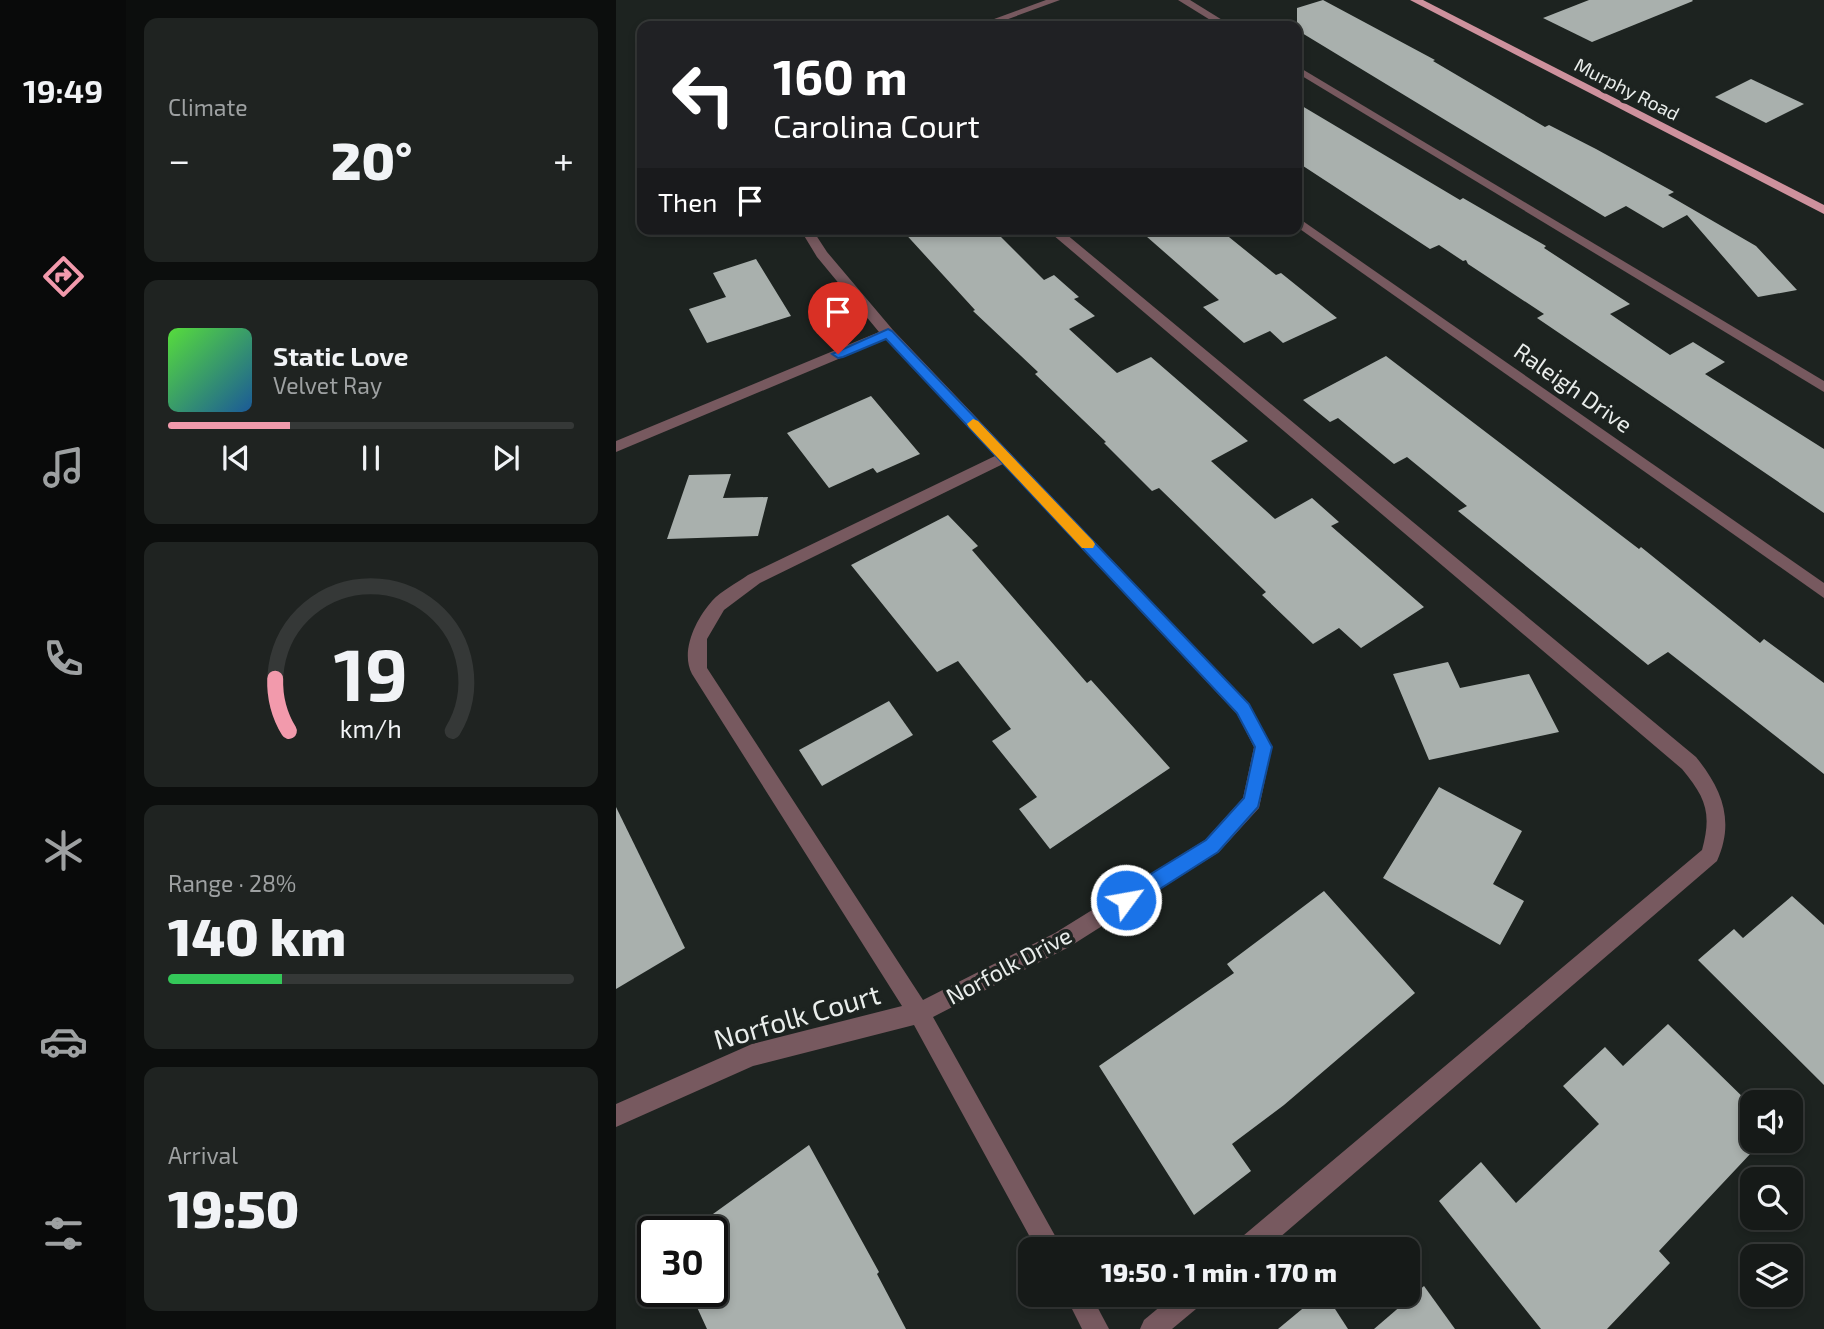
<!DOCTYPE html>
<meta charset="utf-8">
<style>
:root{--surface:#161a18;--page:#1f2321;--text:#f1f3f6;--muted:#9ea1a2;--line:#353837;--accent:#f29aac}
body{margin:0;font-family:"Exo 2",sans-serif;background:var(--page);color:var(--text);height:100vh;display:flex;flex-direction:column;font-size:26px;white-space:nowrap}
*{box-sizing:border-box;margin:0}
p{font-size:23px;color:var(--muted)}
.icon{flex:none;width:38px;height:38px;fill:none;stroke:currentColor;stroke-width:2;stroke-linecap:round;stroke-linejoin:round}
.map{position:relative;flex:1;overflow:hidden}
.side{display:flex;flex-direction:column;gap:18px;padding:18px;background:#0c0e0d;width:490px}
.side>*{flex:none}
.banner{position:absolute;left:21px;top:21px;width:665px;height:214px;border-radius:14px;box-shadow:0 4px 10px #0003,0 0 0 2px var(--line);background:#202124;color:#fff;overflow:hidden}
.fabs{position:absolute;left:1124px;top:1090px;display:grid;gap:14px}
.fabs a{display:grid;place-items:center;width:63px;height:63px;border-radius:14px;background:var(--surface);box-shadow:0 4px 10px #0003,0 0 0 2px var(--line);font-size:35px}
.speed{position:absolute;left:21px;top:1216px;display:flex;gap:14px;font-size:35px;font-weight:700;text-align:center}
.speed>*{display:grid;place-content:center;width:91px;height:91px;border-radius:50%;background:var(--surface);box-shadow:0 4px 10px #0003,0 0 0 2px var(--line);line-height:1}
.speed .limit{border:4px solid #111;border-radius:10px;background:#fff;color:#111}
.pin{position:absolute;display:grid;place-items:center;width:60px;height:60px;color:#fff;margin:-72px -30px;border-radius:50% 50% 50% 0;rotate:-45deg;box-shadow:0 0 7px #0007}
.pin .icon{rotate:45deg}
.me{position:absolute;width:77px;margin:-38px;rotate:58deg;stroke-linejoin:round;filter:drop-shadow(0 0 5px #0008)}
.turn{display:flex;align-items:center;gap:24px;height:147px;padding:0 21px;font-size:32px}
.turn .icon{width:91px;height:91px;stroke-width:2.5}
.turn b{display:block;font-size:49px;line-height:60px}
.then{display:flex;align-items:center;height:66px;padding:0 21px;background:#0003;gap:14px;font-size:26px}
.big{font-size:52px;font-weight:800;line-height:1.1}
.side .card{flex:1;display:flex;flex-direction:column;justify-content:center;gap:10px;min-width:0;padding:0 24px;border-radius:14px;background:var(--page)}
.side .dial{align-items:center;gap:0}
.dial svg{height:182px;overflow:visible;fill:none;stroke:var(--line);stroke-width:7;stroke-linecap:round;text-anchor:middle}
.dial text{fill:var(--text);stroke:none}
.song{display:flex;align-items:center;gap:21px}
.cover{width:84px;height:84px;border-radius:10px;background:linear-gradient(135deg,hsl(110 70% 55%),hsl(210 70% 35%))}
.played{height:7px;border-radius:4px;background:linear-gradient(90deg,var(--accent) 30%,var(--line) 30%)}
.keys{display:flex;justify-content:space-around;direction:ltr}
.heat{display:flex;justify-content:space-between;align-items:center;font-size:38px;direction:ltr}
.charge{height:10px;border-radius:5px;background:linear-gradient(90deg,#34c759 28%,var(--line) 0)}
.trip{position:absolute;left:402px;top:1237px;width:402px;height:70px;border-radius:14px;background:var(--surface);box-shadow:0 4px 10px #0003,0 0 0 2px var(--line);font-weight:800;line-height:70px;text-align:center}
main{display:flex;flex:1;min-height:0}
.dock{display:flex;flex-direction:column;width:126px;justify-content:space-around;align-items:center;background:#090a0a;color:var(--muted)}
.dock .icon{width:49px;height:49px}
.dock .selected{color:var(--accent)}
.dock b{font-size:32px;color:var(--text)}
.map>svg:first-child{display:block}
.building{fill:#a9b0ad}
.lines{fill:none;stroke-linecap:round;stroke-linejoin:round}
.minor{fill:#77595f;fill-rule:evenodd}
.major{fill:#ce919d;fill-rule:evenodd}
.route{fill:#1a73e8;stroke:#114b97;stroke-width:2}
.slow{fill:#f59e0b}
.labels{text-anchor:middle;stroke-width:7;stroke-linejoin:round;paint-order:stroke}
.far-street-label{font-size:19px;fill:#e9edeb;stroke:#1d2320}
.street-label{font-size:23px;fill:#e9edeb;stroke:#1d2320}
.near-street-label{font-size:28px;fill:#e9edeb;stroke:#1d2320}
</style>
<main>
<nav class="dock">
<b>19:49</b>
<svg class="icon selected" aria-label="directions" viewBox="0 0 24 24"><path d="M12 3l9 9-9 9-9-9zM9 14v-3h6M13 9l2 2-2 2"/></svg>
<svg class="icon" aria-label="music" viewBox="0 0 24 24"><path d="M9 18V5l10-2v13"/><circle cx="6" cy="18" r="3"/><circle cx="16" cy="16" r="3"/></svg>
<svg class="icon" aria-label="phone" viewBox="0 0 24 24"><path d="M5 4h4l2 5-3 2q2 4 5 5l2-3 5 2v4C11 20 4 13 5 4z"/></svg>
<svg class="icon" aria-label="climate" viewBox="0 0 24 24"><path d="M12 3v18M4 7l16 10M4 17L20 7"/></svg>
<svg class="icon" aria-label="car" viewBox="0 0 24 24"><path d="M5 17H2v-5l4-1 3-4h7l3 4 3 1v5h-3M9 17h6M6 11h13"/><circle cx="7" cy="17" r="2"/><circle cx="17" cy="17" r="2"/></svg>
<svg class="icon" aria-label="filters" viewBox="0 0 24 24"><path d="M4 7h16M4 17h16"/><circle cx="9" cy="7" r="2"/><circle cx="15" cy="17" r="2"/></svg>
</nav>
<section class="side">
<div class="card"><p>Climate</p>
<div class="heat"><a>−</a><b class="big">20°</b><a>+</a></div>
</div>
<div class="card">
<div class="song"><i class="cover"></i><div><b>Static Love</b><p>Velvet Ray</p></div></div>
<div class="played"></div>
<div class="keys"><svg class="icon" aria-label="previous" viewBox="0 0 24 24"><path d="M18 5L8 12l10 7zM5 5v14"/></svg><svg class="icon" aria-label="pause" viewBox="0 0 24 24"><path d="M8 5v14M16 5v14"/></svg><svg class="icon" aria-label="next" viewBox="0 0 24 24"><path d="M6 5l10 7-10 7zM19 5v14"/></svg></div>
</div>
<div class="card dial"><svg viewBox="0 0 100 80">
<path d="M14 69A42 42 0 1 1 86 69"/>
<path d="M14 69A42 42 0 0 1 8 46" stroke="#f29aac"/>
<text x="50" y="56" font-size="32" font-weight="700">19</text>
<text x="50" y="72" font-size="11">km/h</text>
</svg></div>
<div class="card"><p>Range · 28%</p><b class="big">140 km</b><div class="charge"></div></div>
<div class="card"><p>Arrival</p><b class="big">19:50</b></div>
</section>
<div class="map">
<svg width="1208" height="1329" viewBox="0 0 1208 1329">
<rect width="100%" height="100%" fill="#1d2320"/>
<!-- building -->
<g class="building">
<polygon points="707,0 819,60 817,61 929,127 933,125 980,149 1058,192 1052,195 1140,246 1181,290 1142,297 1071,215 1047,228 1010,206 989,217 681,30 681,8"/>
<polygon points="973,0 1076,0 1077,1 976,42 927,18"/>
<polygon points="1135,79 1188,104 1150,123 1099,97"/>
<polygon points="681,103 844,200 847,198 930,246 928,248 1014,304 994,314 1054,355 1077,342 1109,362 1089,374 1208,449 1208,513 921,318 928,314 852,264 850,260 847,261 823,245 814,249 681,162"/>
<polygon points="285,229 377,229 428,280 438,275 463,297 458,299 479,316 453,329 501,373 535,357 632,441 595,461 659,519 696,498 723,522 715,526 808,607 745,648 723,628 697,644 646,595 650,592 543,488 536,491 488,443 490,442 419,374 422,372 357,311 359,310"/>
<polygon points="522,229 603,229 660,275 665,273 721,318 667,343 654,331 628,343 587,307 603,300"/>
<polygon points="140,259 175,316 91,343 73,309 110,297 97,273"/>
<polygon points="770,356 1023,549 1025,547 1144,643 1148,639 1208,683 1208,774 1052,652 1032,665 842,511 851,506 791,457 778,464 722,418 714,422 687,400"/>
<polygon points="255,396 304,454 261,473 257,468 213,488 171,433"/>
<polygon points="115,474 107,498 152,497 142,536 51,539 73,475"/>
<polygon points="332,515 362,546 356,550 471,683 475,680 554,768 434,849 403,809 421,797 376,741 395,729 342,661 321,672 235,565"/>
<polygon points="832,662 844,688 913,674 943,732 813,760 777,674"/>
<polygon points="273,701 297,735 206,786 183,750"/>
<polygon points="823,787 906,831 877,884 908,901 884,945 767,878"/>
<polygon points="0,807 69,948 0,989"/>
<polygon points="708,891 799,993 668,1105 616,1144 635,1171 578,1215 483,1066 618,973 611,964"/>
<polygon points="1176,896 1208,925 1208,1085 1082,960 1118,929 1127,938"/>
<polygon points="1052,1024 1136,1106 1136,1152 1043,1251 1054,1263 991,1329 925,1329 823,1201 865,1162 900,1203 983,1124 947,1086 989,1047 1007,1066"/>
<polygon points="193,1145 263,1272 261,1274 290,1329 91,1329 74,1292 96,1292 96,1232 72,1232"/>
<polygon points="808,1286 839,1329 758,1329"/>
<polygon points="703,1295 710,1295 732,1329 662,1329"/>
</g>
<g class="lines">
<!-- minor -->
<g class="minor">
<polygon points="430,0 444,0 373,26 359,26"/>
<polygon points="562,0 574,0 616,26 604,26"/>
<polygon points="681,66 1208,381 1208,392 681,73"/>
<polygon points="681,217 1208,583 1208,598 681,227"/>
<path d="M 184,229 L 196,229 L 211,252 L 277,330 L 633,704 L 656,747 L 643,808 L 603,852 L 453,947 L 317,1017 L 447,1250 L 421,1250 L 298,1025 L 137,1066 L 0,1127 L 0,1104 L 136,1044 L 286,1006 L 76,674 C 64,651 80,619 96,601 C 105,591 121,583 132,575 L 379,456 L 270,339 L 0,452 L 0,441 L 263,332 L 201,257 ZM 387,464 L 621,714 L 638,747 L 627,798 L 589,840 L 439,933 L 307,1000 L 91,668 L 91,639 L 108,610 L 144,583 Z"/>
<path d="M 430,229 L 444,229 L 1080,757 C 1106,789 1119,821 1101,861 L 649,1250 L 618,1250 L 621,1241 L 1086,850 C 1096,813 1090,798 1066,769 Z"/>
<polygon points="449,1295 475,1295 493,1329 466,1329"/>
<polygon points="558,1295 589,1295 586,1304 556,1329 524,1329 528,1320"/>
</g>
<!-- major -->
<polygon class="major" points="794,0 807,0 1208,205 1208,214"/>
</g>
<!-- route -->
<polygon class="route" points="272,329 276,331 633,704 656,747 642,807 602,852 517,906 510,908 504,906 501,900 504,893 590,840 628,798 639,747 621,713 270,339 227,357 222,358 216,354"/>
<!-- slow -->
<polygon class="slow" points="357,419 362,421 477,541 479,544 477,548 466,548 353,427 351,424"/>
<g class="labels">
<!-- far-street labels -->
<g class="far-street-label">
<text transform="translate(1011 89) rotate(27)" y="7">Murphy Road</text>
</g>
<!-- street labels -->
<g class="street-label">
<text transform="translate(957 388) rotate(35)" y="8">Raleigh Drive</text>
<text transform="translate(393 966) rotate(-28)" y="8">Norfolk Drive</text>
</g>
<!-- near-street labels -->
<g class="near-street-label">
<text transform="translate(181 1017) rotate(-16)" y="10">Norfolk Court</text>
</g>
</g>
</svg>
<div class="fabs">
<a><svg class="icon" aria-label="sound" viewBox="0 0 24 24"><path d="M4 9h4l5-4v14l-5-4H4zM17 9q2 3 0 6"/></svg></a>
<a><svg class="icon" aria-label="search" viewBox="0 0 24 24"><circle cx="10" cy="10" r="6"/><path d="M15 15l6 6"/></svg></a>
<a><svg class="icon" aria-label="layers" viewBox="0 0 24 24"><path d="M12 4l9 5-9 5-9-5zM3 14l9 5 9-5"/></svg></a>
</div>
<div class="speed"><div class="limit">30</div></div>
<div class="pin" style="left:222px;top:354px;background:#d93025"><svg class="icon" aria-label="arrive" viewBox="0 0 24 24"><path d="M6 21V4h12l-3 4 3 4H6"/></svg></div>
<svg class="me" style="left:510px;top:900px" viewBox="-20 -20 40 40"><circle r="17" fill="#1a73e8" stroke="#fff" stroke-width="3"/><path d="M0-11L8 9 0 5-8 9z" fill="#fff"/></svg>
<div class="trip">19:50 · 1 min · 170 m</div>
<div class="banner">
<div class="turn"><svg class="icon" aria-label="left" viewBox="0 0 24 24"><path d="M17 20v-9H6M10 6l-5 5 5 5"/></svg><div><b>160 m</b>Carolina Court</div></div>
<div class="then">Then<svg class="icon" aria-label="arrive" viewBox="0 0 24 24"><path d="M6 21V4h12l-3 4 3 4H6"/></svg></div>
</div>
</div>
</main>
